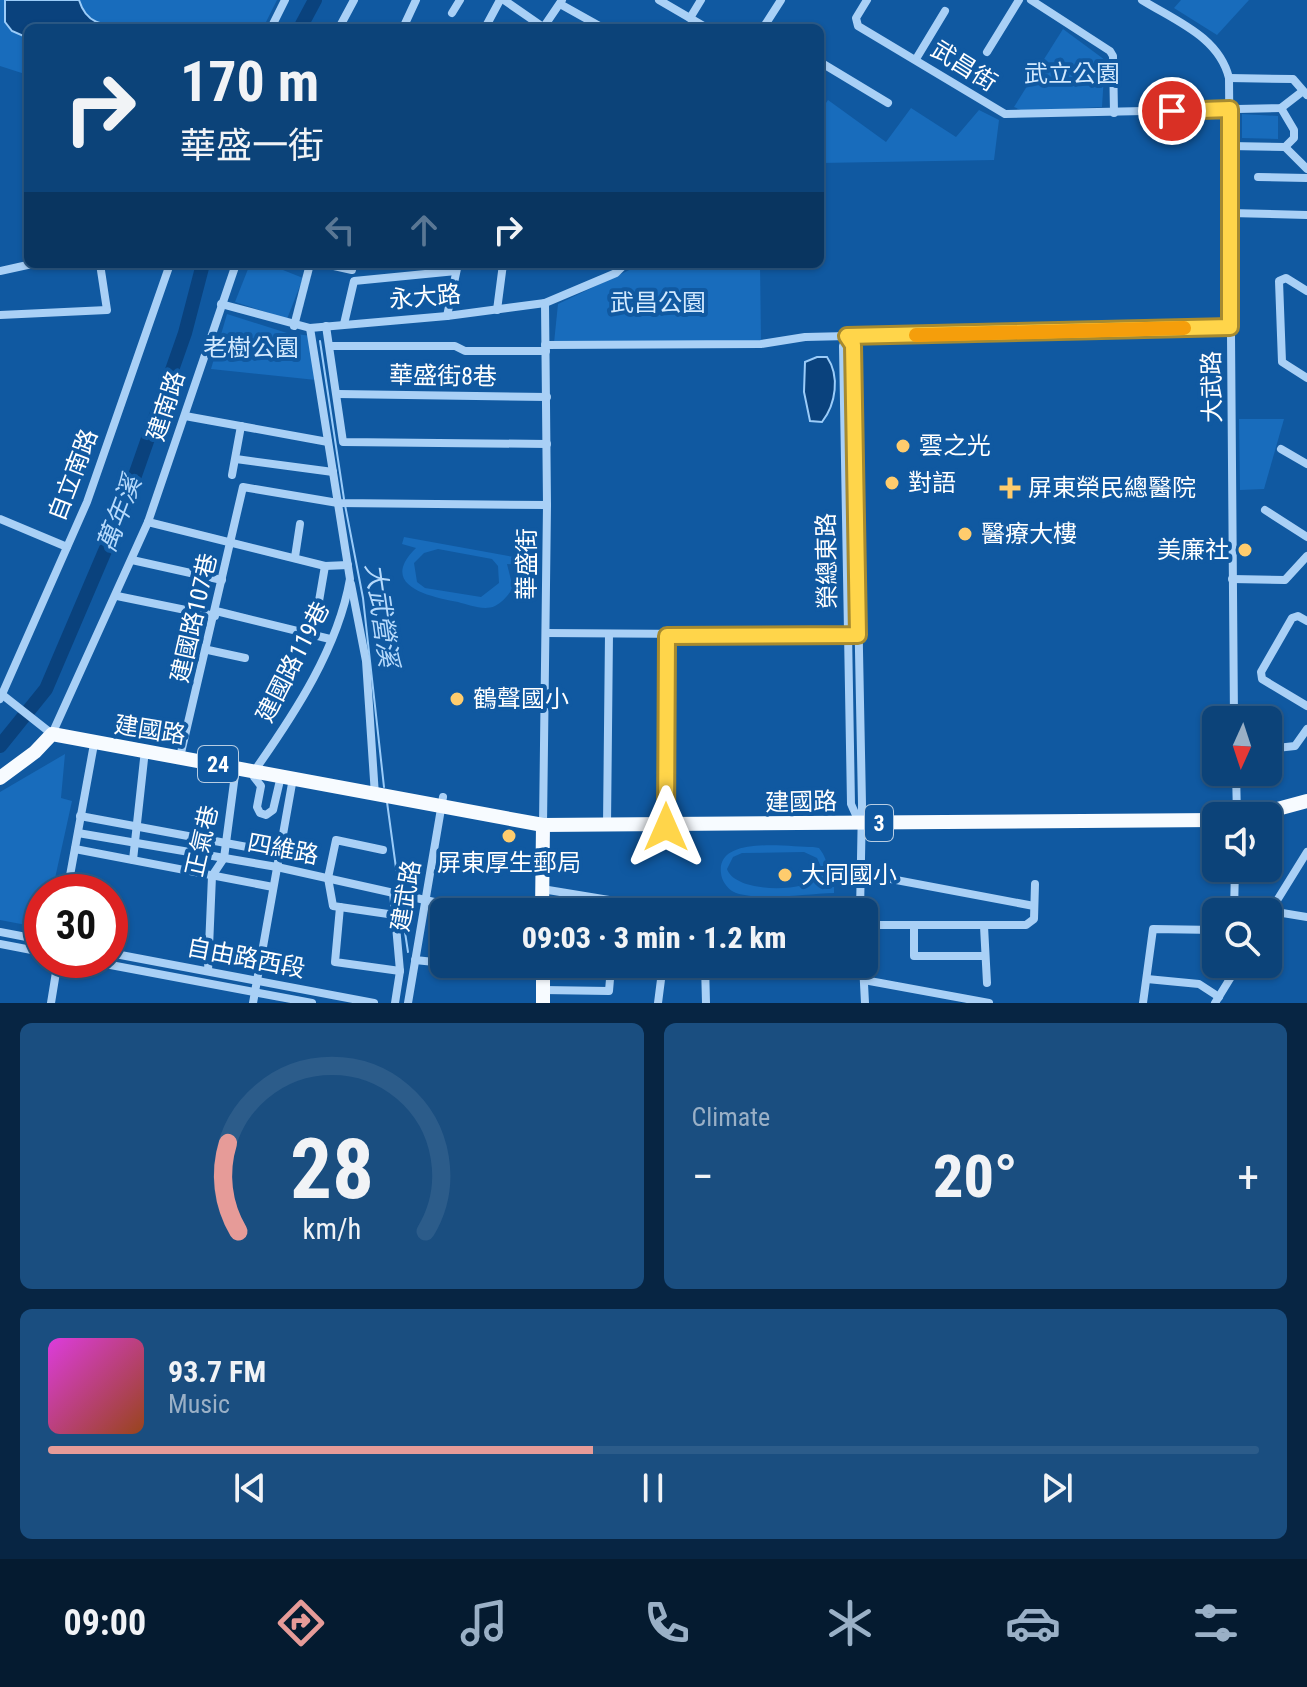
<!DOCTYPE html>
<meta charset="utf-8">
<style>
:root{--surface:#0c4379;--page:#1a4e80;--text:#f1f3f6;--muted:#9ab0c6;--line:#2c5c8a;--accent:#e69b98}
body{margin:0;font-family:"Roboto Condensed","Noto Sans TC",sans-serif;background:var(--page);color:var(--text);height:100vh;display:flex;flex-direction:column;font-size:30px;white-space:nowrap}
*{box-sizing:border-box;margin:0}
p{font-size:26px;color:var(--muted)}
.icon{flex:none;width:44px;height:44px;fill:none;stroke:currentColor;stroke-width:2;stroke-linecap:round;stroke-linejoin:round}
.map{position:relative;height:1003px;overflow:hidden}
.panel{display:flex;flex-direction:column;gap:20px;padding:20px;background:#072543;flex:1}
.panel>*{flex:none}
.top-card{position:absolute;left:24px;top:24px;width:800px;height:244px;border-radius:12px;box-shadow:0 2px 6px #0004,0 0 0 2px var(--line);background:#0c4379;color:var(--text);overflow:hidden}
.needle{width:52px;rotate:183deg}
.controls{position:absolute;left:1202px;top:706px;display:grid;gap:16px}
.controls a{display:grid;place-items:center;width:80px;height:80px;border-radius:12px;background:var(--surface);box-shadow:0 2px 6px #0004,0 0 0 2px var(--line);font-size:40px}
.speed{position:absolute;left:24px;top:874px;display:flex;gap:16px;font-size:40px;font-weight:700;text-align:center}
.speed>*{display:grid;place-content:center;width:104px;height:104px;border-radius:50%;background:var(--surface);box-shadow:0 2px 6px #0004,0 0 0 2px var(--line);line-height:1}
.speed .limit{border:12px solid #d22;background:#fff;color:#111}
.pin{position:absolute;display:grid;place-items:center;width:68px;height:68px;color:#fff;margin:-34px;border:4px solid #fff;border-radius:50%;box-shadow:0 2px 8px #0007}
.me{position:absolute;width:88px;margin:-44px;rotate:0deg;stroke-linejoin:round;filter:drop-shadow(0 0 6px #0008)}
.turn{display:flex;align-items:center;gap:28px;height:168px;padding:0 24px;font-size:36px}
.turn .icon{width:104px;height:104px;stroke-width:2.5}
.turn b{display:block;font-size:56px;line-height:68px}
.lanes{display:flex;align-items:center;height:76px;padding:0 24px;background:#0003;justify-content:center;gap:40px;direction:ltr}
.lanes .off{opacity:.35}
.big{font-size:60px;font-weight:800;line-height:1.1}
.panel .widget{flex:1;display:flex;flex-direction:column;justify-content:center;gap:12px;min-width:0;padding:0 28px;border-radius:12px;background:var(--page)}
.panel .dial{align-items:center;gap:0}
.dial svg{height:208px;overflow:visible;fill:none;stroke:var(--line);stroke-width:7;stroke-linecap:round;text-anchor:middle}
.dial text{fill:var(--text);stroke:none}
.song{display:flex;align-items:center;gap:24px}
.cover{width:96px;height:96px;border-radius:12px;background:linear-gradient(135deg,hsl(300 70% 55%),hsl(20 70% 35%))}
.played{height:8px;border-radius:4px;background:linear-gradient(90deg,var(--accent) 45%,var(--line) 45%)}
.keys{display:flex;justify-content:space-around;direction:ltr}
.heat{display:flex;justify-content:space-between;align-items:center;font-size:44px;direction:ltr}
.panel .tiles{flex:1;display:grid;gap:20px;grid-template-columns:1fr 1fr}
.widget:last-child{grid-column:span 2}
.trip{position:absolute;left:430px;top:898px;width:448px;height:80px;border-radius:12px;background:var(--surface);box-shadow:0 2px 6px #0004,0 0 0 2px var(--line);font-weight:800;line-height:80px;text-align:center}
.tabs{display:flex;height:128px;justify-content:space-around;align-items:center;background:#051b30;color:var(--muted)}
.tabs .icon{width:56px;height:56px}
.tabs .selected{color:var(--accent)}
.tabs b{font-size:36px;color:var(--text)}
.map>svg:first-child{display:block}
.green{fill:#186cbc;fill-rule:evenodd}
.water{fill:#0a427d;stroke:#9bccf9;stroke-width:2}
.lines{fill:none;stroke-linecap:round;stroke-linejoin:round}
.stream{stroke:#9bccf9;stroke-width:2}
.river{stroke:#0a427d;stroke-width:14}
.minor{stroke:#a9d0f6;stroke-width:8}
.primary{stroke:#f7fbff;stroke-width:14}
.route-casing{stroke:#a68a30;stroke-width:20}
.route{stroke:#ffd54a;stroke-width:14}
.slow{stroke:#f59e0b;stroke-width:14}
.poi-dot{fill:#ffcc6d;stroke:#1059a1;stroke-width:3}
.labels{text-anchor:middle;stroke-width:8;stroke-linejoin:round;paint-order:stroke}
.shield{fill:#1059a1;stroke:#b7cde3;stroke-width:2}
.shield-label{font-size:22px;font-weight:bold;fill:#fff}
.street-label{font-size:24px;fill:#fff;stroke:#1059a1}
.park-label{font-size:24px;fill:#d2e9fe;stroke:#1059a1}
.poi-label{font-size:24px;fill:#fff;stroke:#1059a1;text-anchor:start}
.water-label{font-size:26px;font-style:italic;fill:#b6dafc;stroke:#1059a1}
</style>
<div class="map">
<svg width="1307" height="1003" viewBox="0 0 1307 1003">
<rect width="100%" height="100%" fill="#1059a1"/>
<!-- green -->
<g class="green">
<polygon points="0,0 277,0 263,28 28,28 28,75 0,66"/>
<polygon points="1181,0 1249,0 1217,35 1174,8"/>
<polygon points="1063,29 1105,60 1102,107 1023,111 1014,107"/>
<polygon points="828,100 886,142 911,108 956,137 979,110 999,120 994,160 820,163 820,112"/>
<polygon points="1242,114 1278,116 1278,139 1242,138"/>
<polygon points="250,264 268,264 303,278 287,319 235,302"/>
<polygon points="642,264 760,264 761,341 554,343 558,304"/>
<polygon points="227,314 287,333 312,336 316,380 211,369"/>
<polygon points="1239,419 1284,419 1264,489 1240,490"/>
<path d="M 404,537 L 530,560 L 528,566 L 507,564 L 513,588 C 508,595 503,602 495,606 C 484,611 469,605 458,602 C 431,597 377,586 416,548 L 402,544 ZM 438,549 L 492,559 L 498,566 L 499,583 L 481,597 L 425,588 L 417,582 L 414,563 L 424,553 Z"/>
<polygon points="65,754 61,798 72,801 52,892 42,892 42,928 0,920 0,792"/>
<path d="M 813,847 L 819,848 C 829,861 830,873 822,886 L 834,887 L 834,893 C 807,894 764,900 739,894 C 731,892 725,886 722,878 C 710,834 788,847 813,847 ZM 804,852 L 817,858 L 822,869 L 820,877 C 804,893 735,893 727,869 L 733,857 L 742,853 Z"/>
</g>
<!-- water -->
<g class="water">
<path d="M 5,0 L 79,0 C 90,36 120,20 148,28 L 28,28 L 28,38 L 12,31 L 5,22 Z"/>
<path d="M 817,357 L 827,357 C 840,376 836,404 822,422 L 810,421 L 804,392 L 805,362 Z"/>
</g>
<g class="lines">
<!-- stream -->
<g class="stream">
<polyline points="320,341 344,499"/>
<polyline points="345,505 363,598 384,787"/>
<polyline points="387,802 399,890"/>
<polyline points="401,906 408,952"/>
</g>
<!-- river -->
<g class="river">
<polyline points="300,28 315,0"/>
<polyline points="0,746 46,689 125,504 185,333 203,264"/>
</g>
<!-- minor -->
<g class="minor">
<polyline points="504,0 543,27"/>
<polyline points="659,0 707,28"/>
<polyline points="867,0 856,18 858,26 1005,114 1281,108 1303,91"/>
<polyline points="1031,0 1110,51 1113,56 1114,113"/>
<path d="M 1142,0 C 1176,21 1219,37 1229,78 L 1234,720"/>
<polyline points="560,4 603,28"/>
<polyline points="452,13 460,0"/>
<polyline points="690,18 701,0"/>
<polyline points="271,28 285,0"/>
<polyline points="339,28 354,0"/>
<polyline points="403,28 416,0"/>
<polyline points="485,28 500,0"/>
<polyline points="543,28 562,0"/>
<polyline points="763,28 781,0"/>
<polyline points="987,52 1019,0"/>
<polyline points="916,59 945,11"/>
<polyline points="820,62 888,103"/>
<polyline points="1229,78 1293,79 1307,95"/>
<polyline points="1281,108 1294,130 1294,138 1285,147"/>
<polyline points="1230,146 1285,147 1307,169"/>
<polyline points="1258,177 1307,178"/>
<polyline points="1230,213 1307,215"/>
<polyline points="325,264 352,270 353,264"/>
<polyline points="457,264 502,266"/>
<polyline points="0,271 32,264"/>
<polyline points="1307,291 1286,278 1279,281 1282,362 1307,378"/>
<polyline points="221,304 310,328 447,316 545,303 616,273 625,264"/>
<polyline points="497,310 503,264"/>
<polyline points="0,315 107,310 100,264"/>
<polyline points="447,316 458,264"/>
<polyline points="344,324 354,281 456,271"/>
<polyline points="294,326 310,264"/>
<polyline points="326,326 343,442 547,444"/>
<polyline points="847,336 853,345 862,804 860,912"/>
<polyline points="847,336 843,346 851,804 859,822"/>
<polyline points="545,345 761,344 805,337 1230,327"/>
<polyline points="330,346 455,346 465,351 546,351"/>
<polyline points="338,394 547,397"/>
<polyline points="185,416 328,442"/>
<polyline points="1281,449 1307,464"/>
<polyline points="236,459 333,472"/>
<polyline points="232,475 241,426"/>
<polyline points="1265,510 1307,537"/>
<polyline points="0,519 67,547"/>
<polyline points="148,522 325,566 348,565"/>
<polyline points="295,557 300,524"/>
<polyline points="132,560 222,580"/>
<polyline points="1232,579 1285,580 1307,556"/>
<polyline points="351,584 366,661 375,795"/>
<polyline points="117,596 215,616"/>
<polyline points="319,601 325,566"/>
<polyline points="216,611 330,639"/>
<polyline points="1307,621 1298,616 1292,618 1261,672 1262,679 1307,706"/>
<polyline points="546,633 849,635"/>
<polyline points="208,650 245,658"/>
<polyline points="0,693 52,734 148,522 236,264"/>
<polyline points="0,699 87,502 170,264"/>
<polyline points="1268,749 1295,746 1307,729"/>
<polyline points="180,757 243,487 338,503 547,505"/>
<polyline points="1236,772 1237,816"/>
<path d="M 281,776 L 273,810 L 266,815 L 260,813 L 257,807 L 261,786 L 254,777 L 255,770 C 295,713 338,648 350,579 L 310,328"/>
<polyline points="80,816 280,853"/>
<polyline points="543,825 547,505 545,303"/>
<polyline points="607,825 609,634"/>
<polyline points="666,826 667,636"/>
<polyline points="78,833 277,867 479,912"/>
<polyline points="75,849 273,887"/>
<polyline points="383,850 336,840 328,878 333,906 395,915"/>
<polyline points="133,860 145,750"/>
<polyline points="859,873 1034,906"/>
<polyline points="542,889 682,912"/>
<polyline points="67,892 94,744"/>
<polyline points="393,892 400,971 395,1003"/>
<polyline points="340,907 335,962 400,971"/>
<polyline points="1270,911 1307,917"/>
<polyline points="1234,912 1235,868"/>
<polyline points="1268,915 1307,852"/>
<polyline points="864,925 1026,925 1034,919 1035,884"/>
<polyline points="914,925 914,956 985,956"/>
<polyline points="984,926 987,983"/>
<polyline points="0,932 42,940"/>
<polyline points="0,944 42,952"/>
<polyline points="110,953 374,1003"/>
<polyline points="84,960 312,1003"/>
<polyline points="415,960 444,963"/>
<polyline points="449,964 491,967"/>
<polyline points="705,964 706,1003"/>
<polyline points="863,964 865,1003"/>
<polyline points="208,971 212,876 224,858 236,767"/>
<polyline points="1147,979 1199,984 1219,997"/>
<polyline points="864,980 989,1003"/>
<polyline points="543,990 609,991 611,967"/>
<polyline points="51,1003 58,960"/>
<polyline points="253,1003 293,778"/>
<polyline points="408,1003 443,797"/>
<polyline points="658,1003 663,964"/>
<polyline points="1143,1003 1153,929 1216,930"/>
<polyline points="1215,1003 1239,964"/>
</g>
<!-- primary -->
<g class="primary">
<polyline points="0,778 35,752 52,734 543,825 1216,820"/>
<polyline points="1252,816 1307,801"/>
<polyline points="542,912 543,825"/>
<polyline points="543,964 543,1003"/>
</g>
</g>
<g class="lines">
<defs>
<polyline id="route" points="666,827 667,636 858,635 853,345 847,336 1230,327 1230,109 1172,111"/>
</defs>
<!-- route casing -->
<use href="#route" class="route-casing"/>
<!-- route -->
<use href="#route" class="route"/>
<!-- slow -->
<polyline class="slow" points="916,335 1184,328"/>
</g>
<!-- markers -->
<g class="poi-dot">
<circle cx="903" cy="446" r="8"/>
<circle cx="892" cy="483" r="8"/>
<path d="M1006 476h8v8h8v8h-8v8h-8v-8h-8v-8h8z"/>
<circle cx="965" cy="534" r="8"/>
<circle cx="1245" cy="550" r="8"/>
<circle cx="457" cy="699" r="8"/>
<circle cx="509" cy="836" r="8"/>
<circle cx="785" cy="875" r="8"/>
</g>
<g class="labels">
<!-- shield labels -->
<g class="shield">
<rect x="198" y="746" width="40" height="36" rx="6"/>
<rect x="865" y="805" width="28" height="36" rx="6"/>
</g>
<g class="shield-label">
<text x="218" y="772">24</text>
<text x="879" y="831">3</text>
</g>
<!-- street labels -->
<g class="street-label">
<text transform="translate(964 66) rotate(32)" y="8">武昌街</text>
<text transform="translate(425 297) rotate(-5)" y="8">永大路</text>
<text transform="translate(443 376) rotate(1)" y="8">華盛街8巷</text>
<text transform="translate(1212 387) rotate(-91)" y="8">大武路</text>
<text transform="translate(166 406) rotate(-72)" y="8">建南路</text>
<text transform="translate(73 475) rotate(-69)" y="8">自立南路</text>
<text transform="translate(827 561) rotate(-91)" y="8">榮總東路</text>
<text transform="translate(527 564) rotate(-90)" y="8">華盛街</text>
<text transform="translate(194 618) rotate(-77)" y="8">建國路107巷</text>
<text transform="translate(293 662) rotate(-63)" y="8">建國路119巷</text>
<text transform="translate(150 730) rotate(9)" y="8">建國路</text>
<text transform="translate(801 802) rotate(-1)" y="8">建國路</text>
<text transform="translate(202 841) rotate(-77)" y="8">正氣巷</text>
<text transform="translate(283 849) rotate(11)" y="8">四維路</text>
<text transform="translate(406 896) rotate(-80)" y="8">建武路</text>
<text transform="translate(246 958) rotate(11)" y="8">自由路西段</text>
</g>
<!-- park labels -->
<g class="park-label">
<text x="1072" y="82">武立公園</text>
<text x="658" y="311">武昌公園</text>
<text x="251" y="356">老樹公園</text>
</g>
<!-- poi labels -->
<g class="poi-label">
<text x="919" y="454">雲之光</text>
<text x="908" y="491">對語</text>
<text x="1028" y="496">屏東榮民總醫院</text>
<text x="981" y="542">醫療大樓</text>
<text x="1229" y="558" text-anchor="end">美廉社</text>
<text x="473" y="707">鶴聲國小</text>
<text x="509" y="871" text-anchor="middle">屏東厚生郵局</text>
<text x="801" y="883">大同國小</text>
</g>
<!-- water labels -->
<g class="water-label">
<text transform="translate(119 514) rotate(-69)" y="9">萬年溪</text>
<text transform="translate(382 615) rotate(82)" y="9">大武營溪</text>
</g>
</g>
</svg>
<div class="controls">
<a><svg class="needle" viewBox="-14 -14 28 28"><path d="M0-13l5 13h-10z" fill="#e53935"/><path d="M0 13l5-13h-10z" fill="#9ab0c6"/></svg></a>
<a><svg class="icon" aria-label="sound" viewBox="0 0 24 24"><path d="M4 9h4l5-4v14l-5-4H4zM17 9q2 3 0 6"/></svg></a>
<a><svg class="icon" aria-label="search" viewBox="0 0 24 24"><circle cx="10" cy="10" r="6"/><path d="M15 15l6 6"/></svg></a>
</div>
<div class="speed"><div class="limit">30</div></div>
<div class="pin" style="left:1172px;top:111px;background:#d93025"><svg class="icon" aria-label="arrive" viewBox="0 0 24 24"><path d="M6 21V4h12l-3 4 3 4H6"/></svg></div>
<svg class="me" style="left:666px;top:827px" viewBox="-20 -20 40 40"><path d="M0-17L14 15 0 8-14 15z" fill="#ffd54a" stroke="#fff" stroke-width="4"/></svg>
<div class="trip">09:03 · 3 min · 1.2 km</div>
<div class="top-card">
<div class="turn"><svg class="icon" aria-label="right" viewBox="0 0 24 24"><path d="M7 20v-9h11M14 6l5 5-5 5"/></svg><div><b>170 m</b>華盛一街</div></div>
<div class="lanes"><svg class="icon off" aria-label="left" viewBox="0 0 24 24"><path d="M17 20v-9H6M10 6l-5 5 5 5"/></svg><svg class="icon off" aria-label="ahead" viewBox="0 0 24 24"><path d="M12 20V5M6 11l6-6 6 6"/></svg><svg class="icon" aria-label="right" viewBox="0 0 24 24"><path d="M7 20v-9h11M14 6l5 5-5 5"/></svg></div>
</div>
</div>
<section class="panel">
<div class="tiles">
<div class="widget dial"><svg viewBox="0 0 100 80">
<path d="M14 69A42 42 0 1 1 86 69"/>
<path d="M14 69A42 42 0 0 1 10 35" stroke="#e69b98"/>
<text x="50" y="56" font-size="32" font-weight="700">28</text>
<text x="50" y="72" font-size="11">km/h</text>
</svg></div>
<div class="widget"><p>Climate</p>
<div class="heat"><a>−</a><b class="big">20°</b><a>+</a></div>
</div>
<div class="widget">
<div class="song"><i class="cover"></i><div><b>93.7 FM</b><p>Music</p></div></div>
<div class="played"></div>
<div class="keys"><svg class="icon" aria-label="previous" viewBox="0 0 24 24"><path d="M18 5L8 12l10 7zM5 5v14"/></svg><svg class="icon" aria-label="pause" viewBox="0 0 24 24"><path d="M8 5v14M16 5v14"/></svg><svg class="icon" aria-label="next" viewBox="0 0 24 24"><path d="M6 5l10 7-10 7zM19 5v14"/></svg></div>
</div>
</div>
</section>
<nav class="tabs">
<b>09:00</b>
<svg class="icon selected" aria-label="directions" viewBox="0 0 24 24"><path d="M12 3l9 9-9 9-9-9zM9 14v-3h6M13 9l2 2-2 2"/></svg>
<svg class="icon" aria-label="music" viewBox="0 0 24 24"><path d="M9 18V5l10-2v13"/><circle cx="6" cy="18" r="3"/><circle cx="16" cy="16" r="3"/></svg>
<svg class="icon" aria-label="phone" viewBox="0 0 24 24"><path d="M5 4h4l2 5-3 2q2 4 5 5l2-3 5 2v4C11 20 4 13 5 4z"/></svg>
<svg class="icon" aria-label="climate" viewBox="0 0 24 24"><path d="M12 3v18M4 7l16 10M4 17L20 7"/></svg>
<svg class="icon" aria-label="car" viewBox="0 0 24 24"><path d="M5 17H2v-5l4-1 3-4h7l3 4 3 1v5h-3M9 17h6M6 11h13"/><circle cx="7" cy="17" r="2"/><circle cx="17" cy="17" r="2"/></svg>
<svg class="icon" aria-label="filters" viewBox="0 0 24 24"><path d="M4 7h16M4 17h16"/><circle cx="9" cy="7" r="2"/><circle cx="15" cy="17" r="2"/></svg>
</nav>
